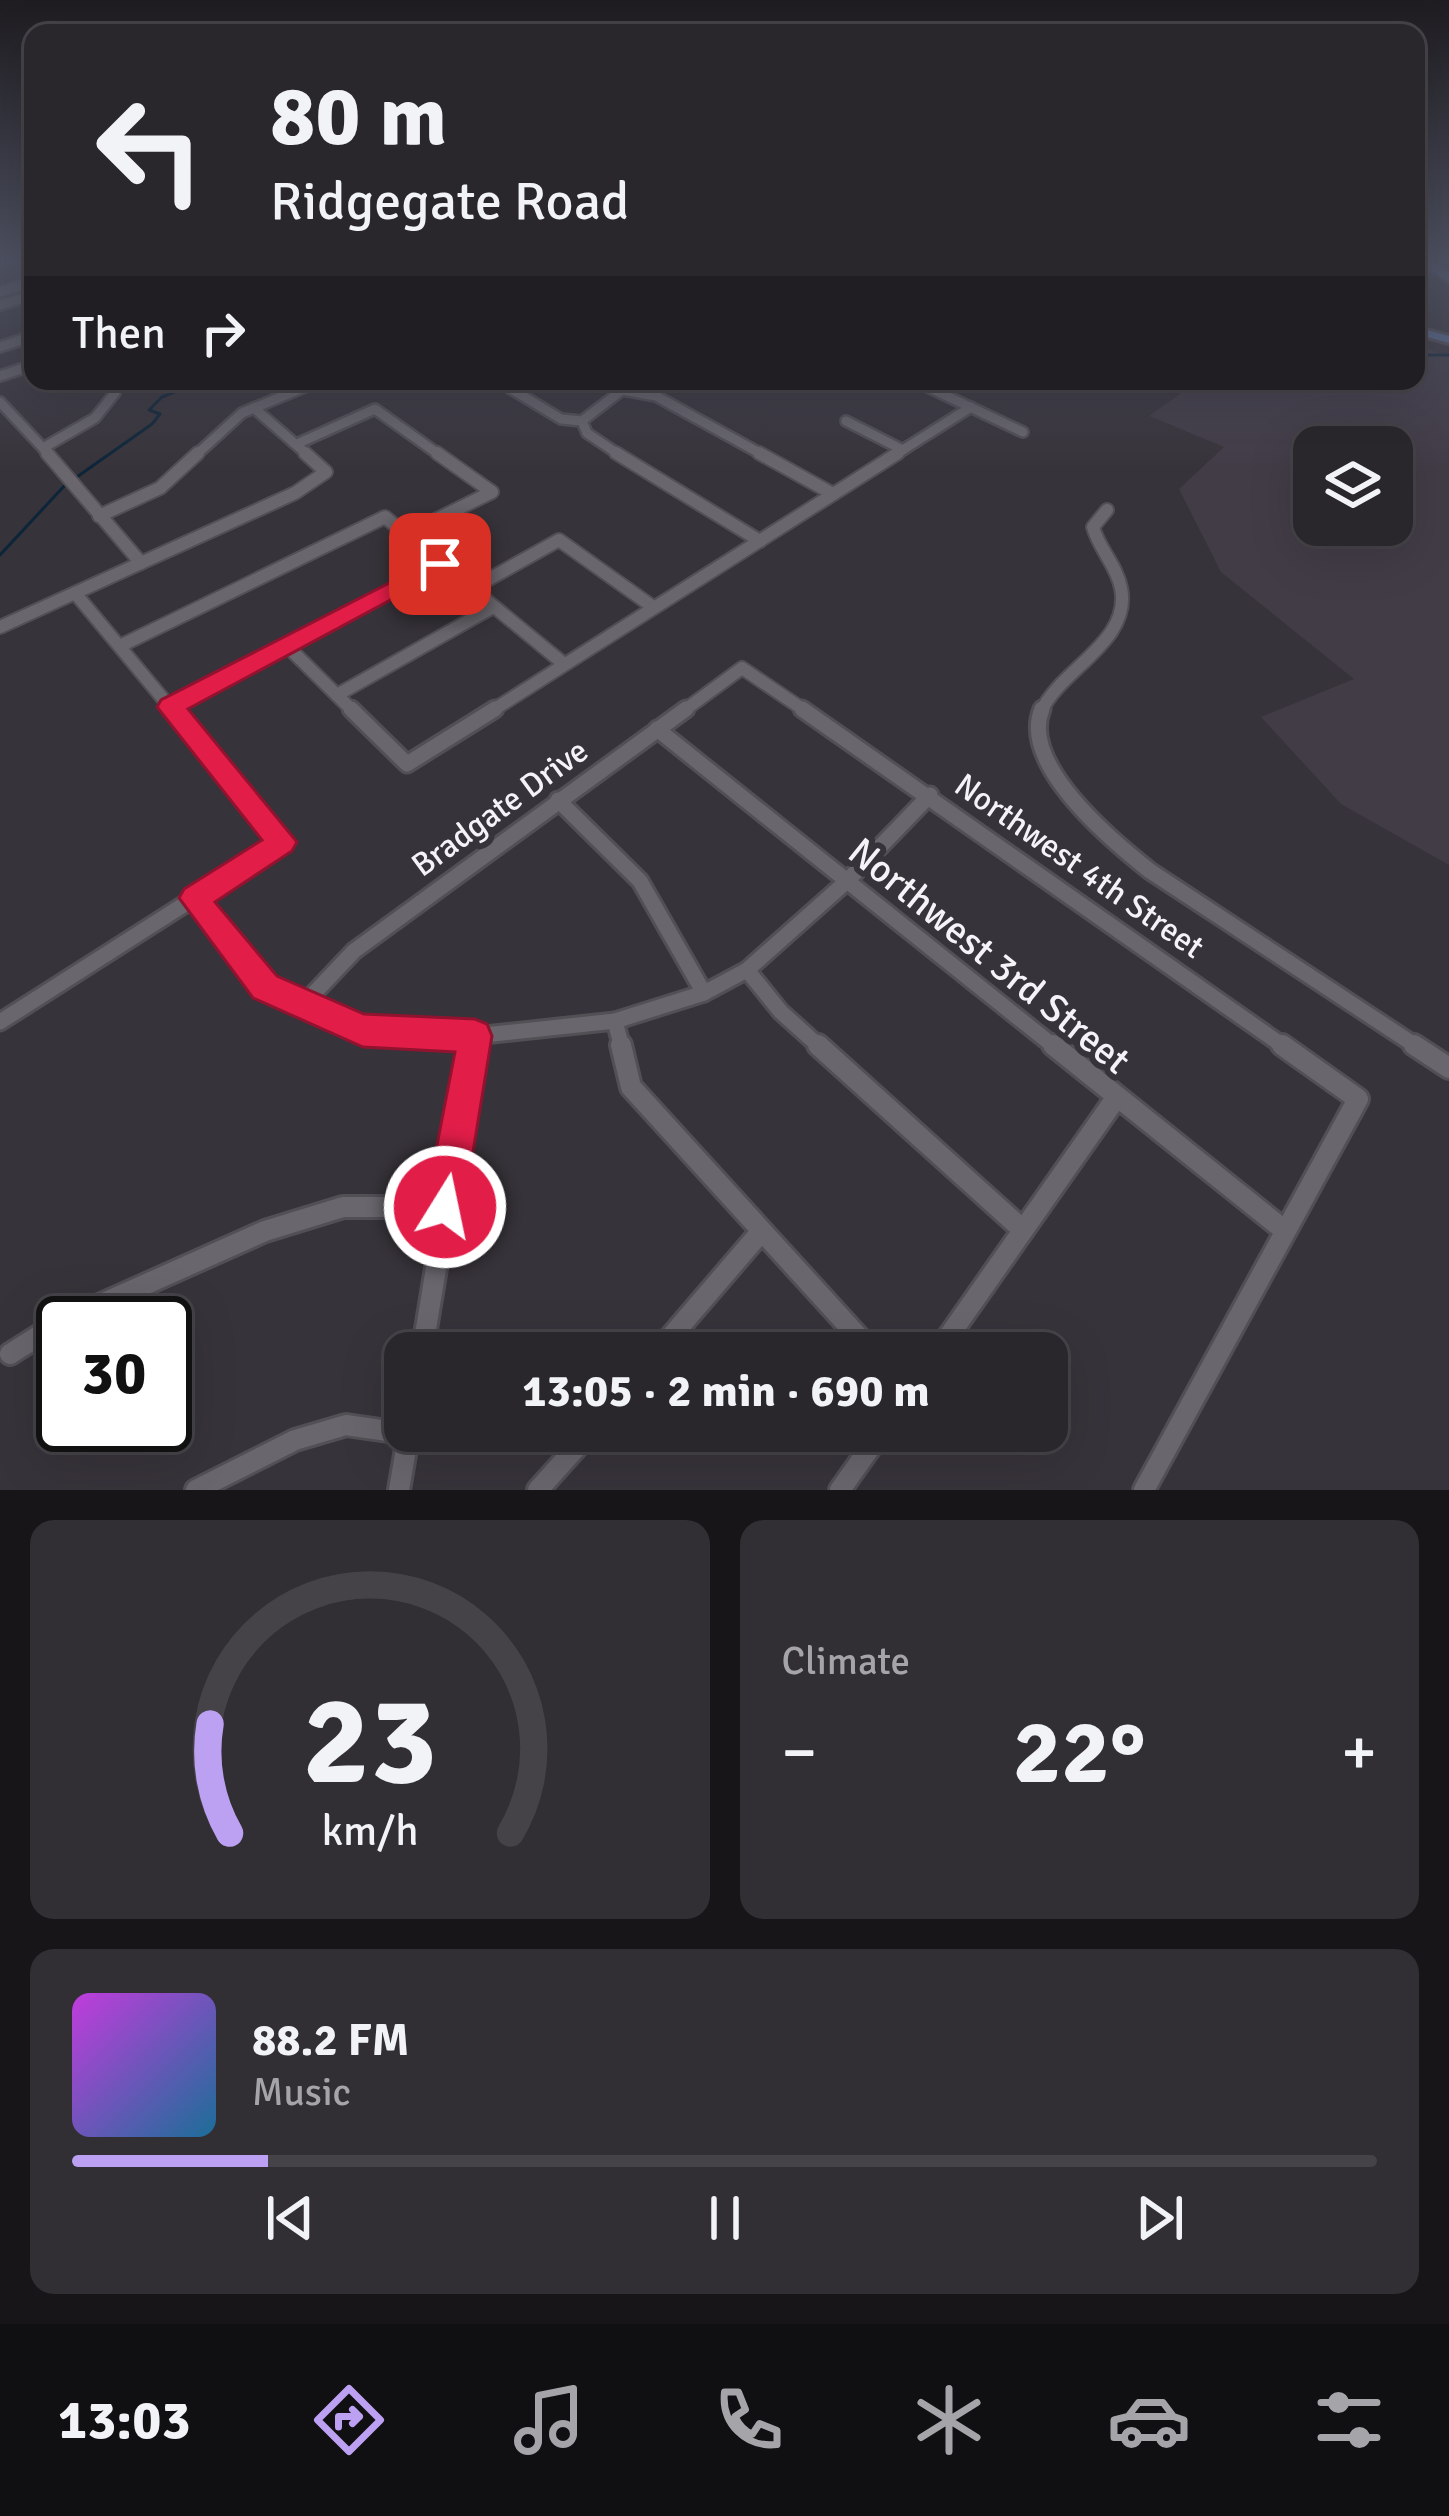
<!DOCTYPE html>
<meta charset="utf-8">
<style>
:root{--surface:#29262c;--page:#312e34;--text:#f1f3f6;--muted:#a5a5a9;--line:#454348;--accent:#bca0f2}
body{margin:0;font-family:Signika,sans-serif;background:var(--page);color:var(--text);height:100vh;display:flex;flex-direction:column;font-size:45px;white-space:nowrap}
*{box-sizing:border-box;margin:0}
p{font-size:39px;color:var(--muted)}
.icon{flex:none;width:66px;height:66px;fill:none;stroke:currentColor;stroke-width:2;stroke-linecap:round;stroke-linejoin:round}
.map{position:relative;height:1490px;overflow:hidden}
.panel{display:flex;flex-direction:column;gap:30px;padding:30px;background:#171518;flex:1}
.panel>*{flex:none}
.hud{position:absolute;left:24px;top:24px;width:1401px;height:366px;border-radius:24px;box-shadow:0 12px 48px #0002,0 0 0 3px var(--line);background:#29262c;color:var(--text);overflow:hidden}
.fabs{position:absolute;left:1293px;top:426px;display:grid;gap:24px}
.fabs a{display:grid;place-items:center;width:120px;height:120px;border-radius:24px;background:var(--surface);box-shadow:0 12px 48px #0002,0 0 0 3px var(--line);font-size:60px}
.speed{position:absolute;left:36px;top:1296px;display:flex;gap:24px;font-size:60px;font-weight:700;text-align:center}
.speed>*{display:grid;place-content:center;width:156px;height:156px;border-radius:50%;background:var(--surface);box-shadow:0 12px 48px #0002,0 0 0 3px var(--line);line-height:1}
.speed .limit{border:6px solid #111;border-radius:18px;background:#fff;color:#111}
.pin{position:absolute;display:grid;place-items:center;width:102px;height:102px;color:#fff;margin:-51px;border-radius:24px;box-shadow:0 6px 18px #0006}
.me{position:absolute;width:132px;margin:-66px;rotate:10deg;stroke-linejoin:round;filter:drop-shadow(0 0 9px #0008)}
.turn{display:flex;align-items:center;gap:42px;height:252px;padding:0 48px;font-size:54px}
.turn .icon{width:156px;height:156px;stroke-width:2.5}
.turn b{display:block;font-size:84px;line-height:102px}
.then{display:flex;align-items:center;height:114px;padding:0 48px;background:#0003;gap:24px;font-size:45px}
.big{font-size:90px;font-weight:800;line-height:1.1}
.panel .tile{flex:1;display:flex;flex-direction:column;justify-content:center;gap:18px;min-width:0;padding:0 42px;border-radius:24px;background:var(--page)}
.panel .dial{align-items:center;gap:0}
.dial svg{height:312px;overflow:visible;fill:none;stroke:var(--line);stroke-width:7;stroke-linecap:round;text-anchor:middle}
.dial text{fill:var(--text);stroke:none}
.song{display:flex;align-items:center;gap:36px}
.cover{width:144px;height:144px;border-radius:18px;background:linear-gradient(135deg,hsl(290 70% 55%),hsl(200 70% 35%))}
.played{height:12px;border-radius:6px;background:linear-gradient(90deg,var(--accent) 15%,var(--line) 15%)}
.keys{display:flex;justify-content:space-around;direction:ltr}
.heat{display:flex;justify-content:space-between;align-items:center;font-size:66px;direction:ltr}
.panel .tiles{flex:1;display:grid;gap:30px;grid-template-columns:1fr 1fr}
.tile:last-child{grid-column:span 2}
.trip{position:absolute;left:384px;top:1332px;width:684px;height:120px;border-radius:24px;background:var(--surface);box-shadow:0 12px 48px #0002,0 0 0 3px var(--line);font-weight:800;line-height:120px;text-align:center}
.tab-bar{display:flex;height:192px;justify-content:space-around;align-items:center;background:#100f12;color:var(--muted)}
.tab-bar .icon{width:84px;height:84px}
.tab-bar .selected{color:var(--accent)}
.tab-bar b{font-size:54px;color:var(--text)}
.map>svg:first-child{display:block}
.built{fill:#423c47;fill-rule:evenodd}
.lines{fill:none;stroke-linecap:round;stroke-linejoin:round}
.stream{stroke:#0d2539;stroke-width:3}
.minor-far3-casing{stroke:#524f55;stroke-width:14}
.minor-far2-casing{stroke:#524f55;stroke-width:16}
.minor-far1-casing{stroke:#524f55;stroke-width:21}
.minor-casing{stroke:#524f55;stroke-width:26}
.major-casing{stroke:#524f55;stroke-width:6}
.highway-casing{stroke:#524f55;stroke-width:6}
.minor-far3{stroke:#69666d;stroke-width:9}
.minor-far2{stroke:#69666d;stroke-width:12}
.minor-far1{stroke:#69666d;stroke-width:15}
.minor{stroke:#69666d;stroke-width:20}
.major{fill:#5e77a7;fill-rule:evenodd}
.highway{fill:#5683ce;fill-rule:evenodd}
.wall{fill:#583b35}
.building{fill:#66453e;stroke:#47302b;stroke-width:3}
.route{fill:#e11d48;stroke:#92132f;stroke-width:3}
.labels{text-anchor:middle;stroke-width:12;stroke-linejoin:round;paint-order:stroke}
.street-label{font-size:33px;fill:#f6f3f8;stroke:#37333a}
.near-street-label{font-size:39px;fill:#f6f3f8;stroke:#37333a}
</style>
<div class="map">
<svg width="1449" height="1490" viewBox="0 0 1449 1490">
<rect width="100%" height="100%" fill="#37333a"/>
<!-- built -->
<path class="built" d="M 1416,345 L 1449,357 L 1449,865 L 1341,804 L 1261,717 L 1354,679 L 1221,572 L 1179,489 L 1224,447 L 1149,416 L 1198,381 L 1416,381 ZM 1314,447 L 1392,447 L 1392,525 L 1314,525 Z"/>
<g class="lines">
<!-- stream -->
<g class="stream">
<polyline points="1416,355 1449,355"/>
<polyline points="74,479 152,424 160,414 149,410 162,397 202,381"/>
<polyline points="0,555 66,484"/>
</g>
<defs>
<g id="minor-far3">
<polyline points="0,292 33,282"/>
<polyline points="0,305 33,295"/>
<polyline points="0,347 33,336"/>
<polyline points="0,376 33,365"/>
<polyline points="498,381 561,419 582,421 587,433 621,456"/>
<polyline points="621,381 622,390 656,396 765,456"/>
<polyline points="915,381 1023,432"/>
<polyline points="0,402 43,448 95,418 115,393 103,381"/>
<polyline points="254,408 309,456"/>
<polyline points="582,421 622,390"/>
<polyline points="846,421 903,450"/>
<polyline points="299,443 375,409 441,456"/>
<polyline points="43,448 50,456"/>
<polyline points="195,456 242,413 319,381"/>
<polyline points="893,456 971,407"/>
</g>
<g id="minor-far2">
<polyline points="47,453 141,563"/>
<polyline points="616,453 760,541"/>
<polyline points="759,453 833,494"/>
<polyline points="99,516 160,488 198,453"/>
<polyline points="407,534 492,492 437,453"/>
<polyline points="471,589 559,540 653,607"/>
<polyline points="75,593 174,712"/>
<polyline points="0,627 295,493 326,472 305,453"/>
<polyline points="120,646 385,517 564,664"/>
<polyline points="287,646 354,712"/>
<polyline points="337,695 493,607"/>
<polyline points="170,707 440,564"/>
<polyline points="490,712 898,453"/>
<polyline points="682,712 742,668 807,712"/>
<path d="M 1041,712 C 1060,669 1132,642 1121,588 C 1117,566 1099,549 1093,527 L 1107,510"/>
</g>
<g id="minor-far1">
<polyline points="351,709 407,764 495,709"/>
<polyline points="802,709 1286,1048"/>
<path d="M 1042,709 C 1019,764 1112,841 1150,871 L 1419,1048"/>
<polyline points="657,729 1056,1048"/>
<polyline points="558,800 640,881 704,993"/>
<polyline points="195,899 265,987 363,1030 475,1036 615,1021 704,993 747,970 846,882 930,795"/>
<polyline points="747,970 781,1012 821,1048"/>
<polyline points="302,1006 354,951 686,709"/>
<polyline points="615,1021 622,1048"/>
<polyline points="0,1022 282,842 171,709"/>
<polyline points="473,1048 475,1036"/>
</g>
<g id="minor">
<polyline points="621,1045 631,1087 873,1353"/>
<polyline points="818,1045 1023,1230"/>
<polyline points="1053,1045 1284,1230"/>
<polyline points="1414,1045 1449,1068"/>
<polyline points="422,1353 473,1045"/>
<polyline points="657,1353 760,1233"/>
<polyline points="937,1353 1116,1098"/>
<polyline points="10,1354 59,1323 265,1231 343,1207 445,1207"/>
<polyline points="196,1490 295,1440 346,1425 409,1434"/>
<polyline points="399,1490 409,1431"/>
<polyline points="538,1490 591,1431"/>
<polyline points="840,1490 882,1431"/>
<polyline points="1144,1490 1358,1099 1282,1045"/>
</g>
<polygon id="major" points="1416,327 1449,336 1449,343 1416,334"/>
<polygon id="highway" points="1416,261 1430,261 1449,273 1449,282"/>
</defs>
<!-- minor-far3 casing -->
<use href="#minor-far3" class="minor-far3-casing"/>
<!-- minor-far2 casing -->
<use href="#minor-far2" class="minor-far2-casing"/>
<!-- minor-far1 casing -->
<use href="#minor-far1" class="minor-far1-casing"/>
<!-- minor casing -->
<use href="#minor" class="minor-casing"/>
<!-- major casing -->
<use href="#major" class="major-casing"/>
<!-- highway casing -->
<use href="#highway" class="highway-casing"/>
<!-- minor-far3 -->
<use href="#minor-far3" class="minor-far3"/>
<!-- minor-far2 -->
<use href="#minor-far2" class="minor-far2"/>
<!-- minor-far1 -->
<use href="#minor-far1" class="minor-far1"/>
<!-- minor -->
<use href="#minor" class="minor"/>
<!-- major -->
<use href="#major" class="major"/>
<!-- highway -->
<use href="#highway" class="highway"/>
</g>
<!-- wall -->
<polygon class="wall" points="1305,381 1354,381 1356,383 1352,391 1325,393"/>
<!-- building -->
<polygon class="building" points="1323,381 1354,381 1356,383 1329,385"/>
<!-- sky -->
<linearGradient id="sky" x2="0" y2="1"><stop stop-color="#1e1c20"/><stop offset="0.56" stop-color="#4d5060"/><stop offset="1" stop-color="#4d5060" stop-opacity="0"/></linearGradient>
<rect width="1449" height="469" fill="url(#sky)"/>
<!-- route -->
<polygon class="route" points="440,557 451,564 448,569 188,709 297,842 292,851 215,902 277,976 364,1014 475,1019 487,1024 492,1036 464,1207 459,1221 445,1227 431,1221 425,1207 455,1052 363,1047 253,998 179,898 184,889 262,840 157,707 161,700"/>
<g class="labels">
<!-- street labels -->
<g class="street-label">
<text transform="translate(499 807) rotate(-36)" y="12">Bradgate Drive</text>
<text transform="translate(1080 865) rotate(35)" y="12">Northwest 4th Street</text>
</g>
<!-- near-street labels -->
<g class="near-street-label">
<text transform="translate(990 955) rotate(39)" y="14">Northwest 3rd Street</text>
</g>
</g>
</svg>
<div class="fabs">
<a><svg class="icon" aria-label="layers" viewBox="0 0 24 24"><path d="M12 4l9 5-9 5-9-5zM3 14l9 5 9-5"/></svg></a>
</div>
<div class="speed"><div class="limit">30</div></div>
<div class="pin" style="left:440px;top:564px;background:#d93025"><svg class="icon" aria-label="arrive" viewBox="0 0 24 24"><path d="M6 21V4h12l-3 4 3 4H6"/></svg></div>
<svg class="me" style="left:445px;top:1207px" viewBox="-20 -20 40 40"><circle r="17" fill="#e11d48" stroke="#fff" stroke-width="3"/><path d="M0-11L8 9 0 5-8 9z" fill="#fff"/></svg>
<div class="trip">13:05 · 2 min · 690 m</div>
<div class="hud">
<div class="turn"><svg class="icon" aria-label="left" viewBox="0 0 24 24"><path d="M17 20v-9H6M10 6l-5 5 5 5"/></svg><div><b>80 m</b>Ridgegate Road</div></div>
<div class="then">Then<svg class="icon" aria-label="right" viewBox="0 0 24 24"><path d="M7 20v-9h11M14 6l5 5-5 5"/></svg></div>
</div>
</div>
<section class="panel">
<div class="tiles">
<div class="tile dial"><svg viewBox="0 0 100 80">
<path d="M14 69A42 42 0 1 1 86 69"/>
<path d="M14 69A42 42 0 0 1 9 41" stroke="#bca0f2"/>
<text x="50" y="56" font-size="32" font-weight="700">23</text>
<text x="50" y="72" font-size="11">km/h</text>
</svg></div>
<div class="tile"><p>Climate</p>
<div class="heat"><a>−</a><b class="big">22°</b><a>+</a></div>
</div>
<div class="tile">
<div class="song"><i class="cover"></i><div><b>88.2 FM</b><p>Music</p></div></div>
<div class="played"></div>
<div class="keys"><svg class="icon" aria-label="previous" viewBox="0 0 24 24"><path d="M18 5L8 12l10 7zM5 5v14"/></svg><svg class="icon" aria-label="pause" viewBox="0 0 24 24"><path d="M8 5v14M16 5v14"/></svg><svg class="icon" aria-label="next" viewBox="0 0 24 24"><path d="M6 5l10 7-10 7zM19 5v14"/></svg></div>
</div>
</div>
</section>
<nav class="tab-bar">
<b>13:03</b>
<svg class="icon selected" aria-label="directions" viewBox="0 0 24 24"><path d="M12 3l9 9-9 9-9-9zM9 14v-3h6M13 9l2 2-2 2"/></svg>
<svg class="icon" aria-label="music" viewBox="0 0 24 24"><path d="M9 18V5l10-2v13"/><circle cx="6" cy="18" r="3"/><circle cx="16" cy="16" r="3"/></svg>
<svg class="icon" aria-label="phone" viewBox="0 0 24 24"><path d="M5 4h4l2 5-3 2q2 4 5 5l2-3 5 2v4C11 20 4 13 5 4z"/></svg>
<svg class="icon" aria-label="climate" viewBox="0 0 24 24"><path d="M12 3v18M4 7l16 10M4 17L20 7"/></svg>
<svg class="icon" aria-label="car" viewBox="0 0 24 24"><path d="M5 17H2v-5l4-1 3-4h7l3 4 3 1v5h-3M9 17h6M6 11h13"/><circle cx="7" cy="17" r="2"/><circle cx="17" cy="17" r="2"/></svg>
<svg class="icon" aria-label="filters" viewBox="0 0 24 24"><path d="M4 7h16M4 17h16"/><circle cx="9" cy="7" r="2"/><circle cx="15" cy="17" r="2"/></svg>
</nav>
